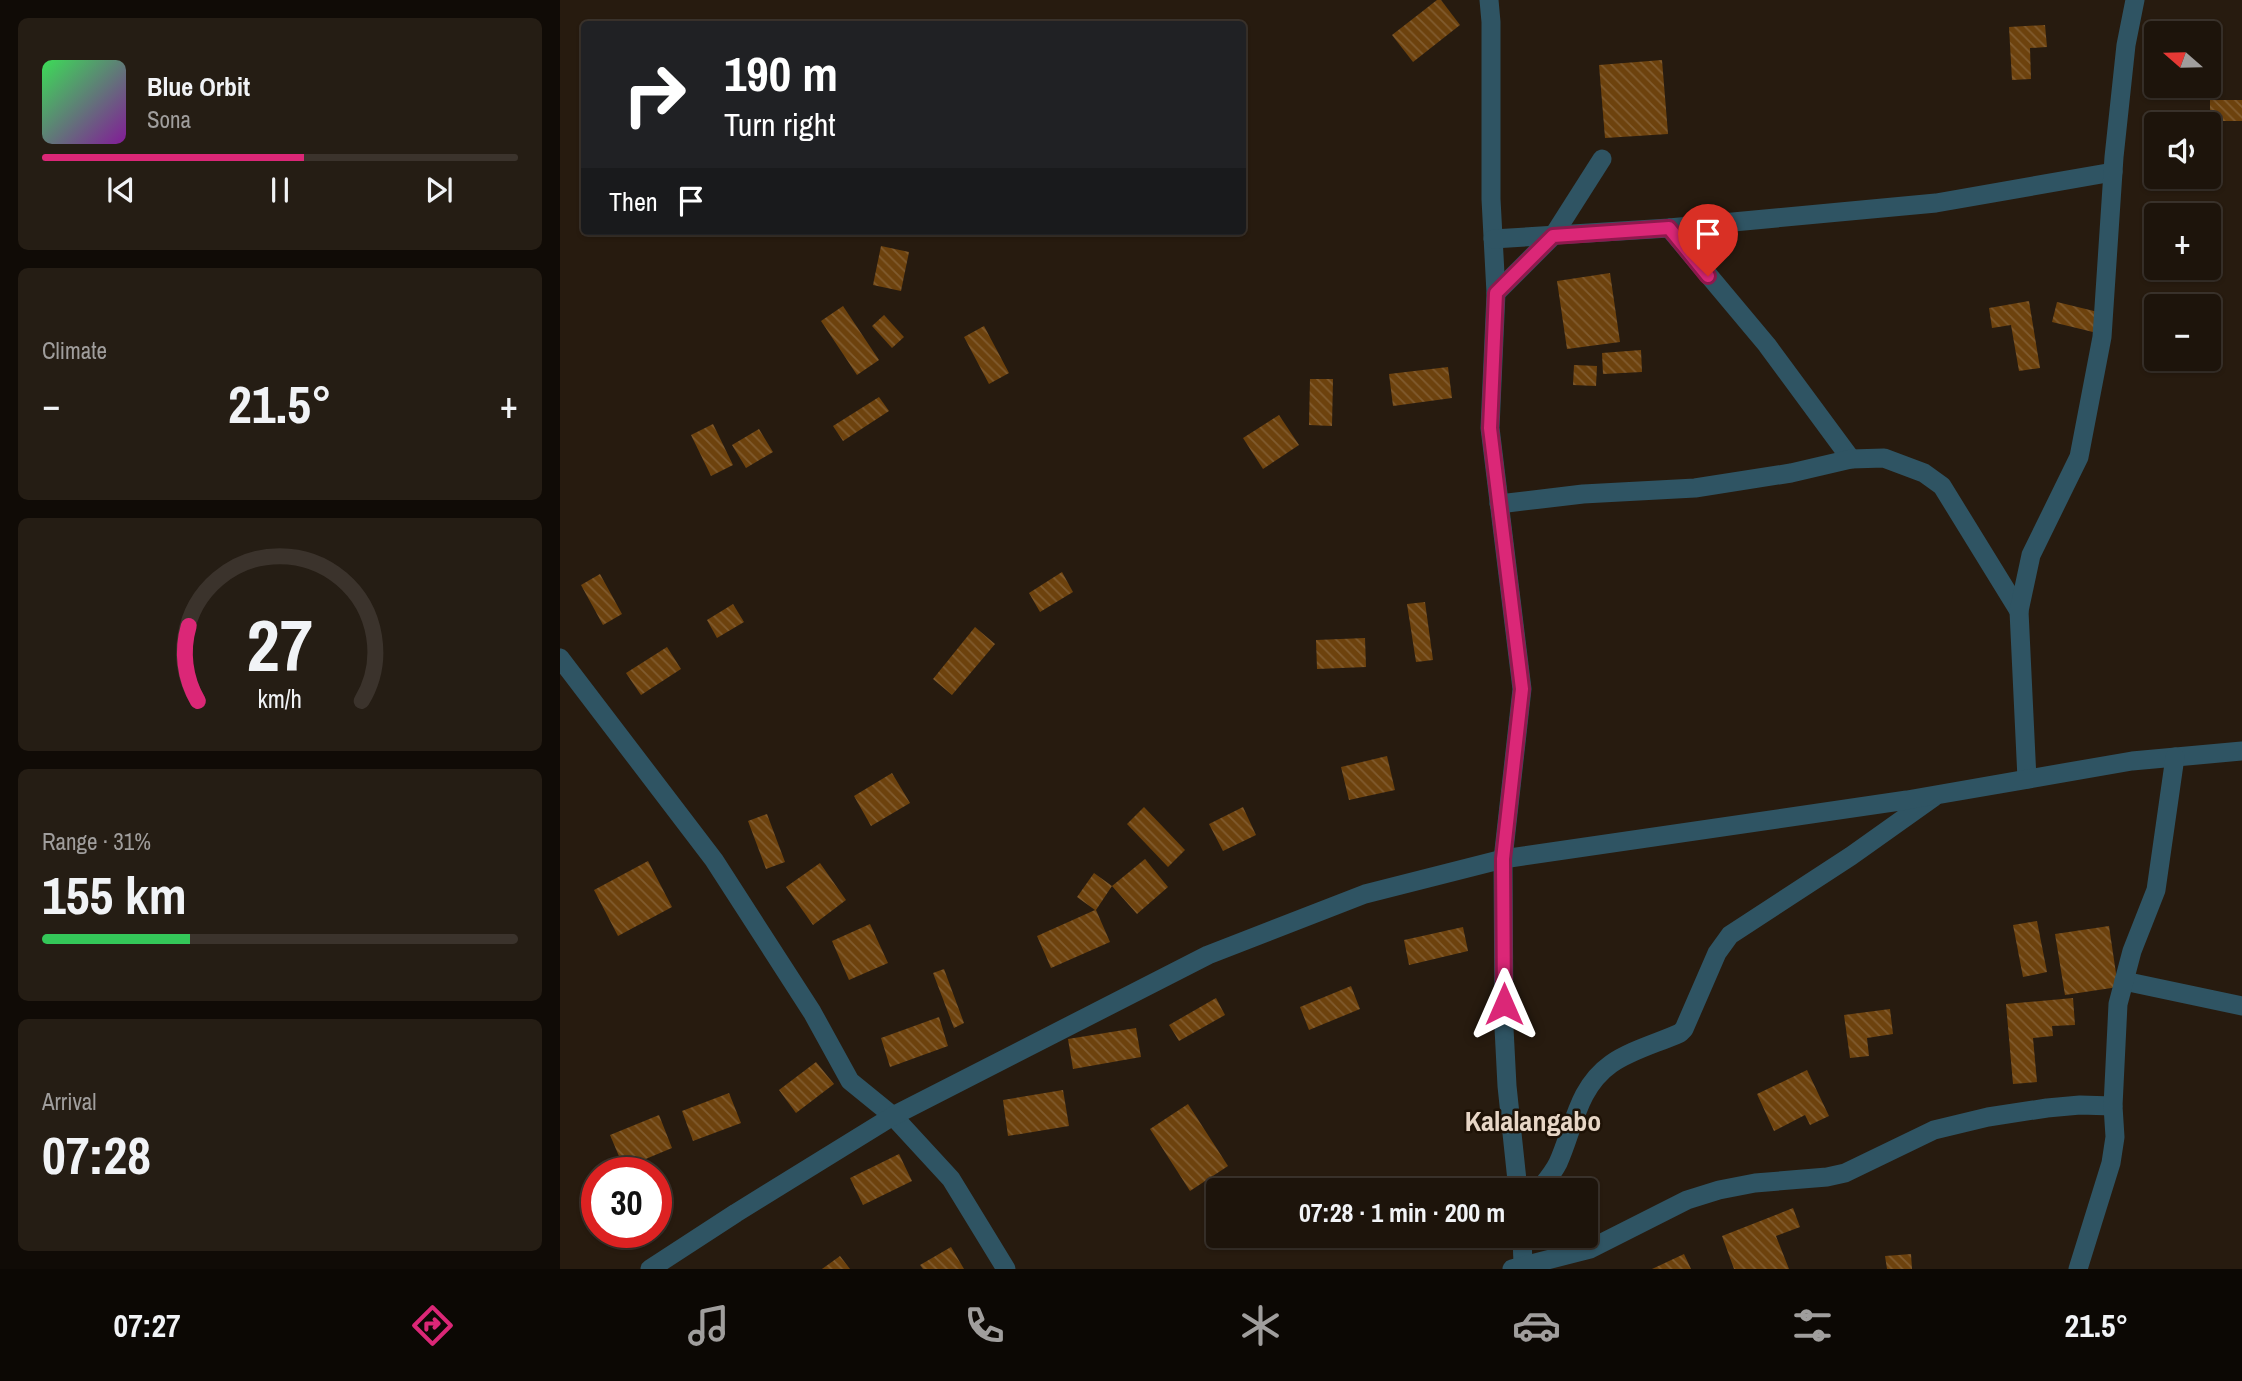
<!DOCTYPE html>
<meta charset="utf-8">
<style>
:root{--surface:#1d140b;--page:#251d14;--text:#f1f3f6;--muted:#a09e9d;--line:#3b332c;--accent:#db2777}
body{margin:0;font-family:"Archivo Narrow",sans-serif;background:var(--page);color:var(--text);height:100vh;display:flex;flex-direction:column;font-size:26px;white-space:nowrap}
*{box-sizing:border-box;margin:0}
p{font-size:23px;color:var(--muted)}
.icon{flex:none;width:38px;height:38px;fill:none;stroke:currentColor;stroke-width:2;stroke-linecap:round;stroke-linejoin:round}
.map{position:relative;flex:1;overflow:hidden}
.panel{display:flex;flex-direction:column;gap:18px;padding:18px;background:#100b06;width:560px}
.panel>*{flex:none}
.guide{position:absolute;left:21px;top:21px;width:665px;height:214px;border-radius:7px;box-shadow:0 2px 5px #0004,0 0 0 2px var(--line);background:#202124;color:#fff;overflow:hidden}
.needle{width:46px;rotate:290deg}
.controls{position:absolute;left:1584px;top:21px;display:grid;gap:14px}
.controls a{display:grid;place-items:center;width:77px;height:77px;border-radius:7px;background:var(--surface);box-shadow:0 2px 5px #0004,0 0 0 2px var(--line);font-size:35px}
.speed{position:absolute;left:21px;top:1157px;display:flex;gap:14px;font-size:35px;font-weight:700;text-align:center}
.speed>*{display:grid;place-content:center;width:91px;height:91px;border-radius:50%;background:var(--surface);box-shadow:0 2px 5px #0004,0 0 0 2px var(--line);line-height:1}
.speed .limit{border:10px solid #d22;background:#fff;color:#111}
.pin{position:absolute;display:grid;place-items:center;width:60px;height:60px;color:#fff;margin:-72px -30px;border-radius:50% 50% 50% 0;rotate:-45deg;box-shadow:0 0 7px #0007}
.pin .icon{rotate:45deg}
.me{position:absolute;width:77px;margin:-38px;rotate:0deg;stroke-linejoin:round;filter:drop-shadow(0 0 5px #0008)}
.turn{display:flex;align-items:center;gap:24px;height:147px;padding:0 28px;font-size:32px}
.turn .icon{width:91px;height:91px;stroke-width:2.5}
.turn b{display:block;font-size:49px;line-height:60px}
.then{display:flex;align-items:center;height:66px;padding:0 28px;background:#0003;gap:14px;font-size:26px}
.big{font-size:52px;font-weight:800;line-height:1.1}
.panel .tile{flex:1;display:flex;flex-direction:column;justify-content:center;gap:10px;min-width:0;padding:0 24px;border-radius:10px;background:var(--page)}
.panel .dial{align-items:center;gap:0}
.dial svg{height:182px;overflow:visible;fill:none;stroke:var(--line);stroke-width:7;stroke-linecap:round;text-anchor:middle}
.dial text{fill:var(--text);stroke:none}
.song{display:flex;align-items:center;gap:21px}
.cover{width:84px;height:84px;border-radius:10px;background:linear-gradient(135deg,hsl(130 70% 55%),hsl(290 70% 35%))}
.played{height:7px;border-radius:4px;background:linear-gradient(90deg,var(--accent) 55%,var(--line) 55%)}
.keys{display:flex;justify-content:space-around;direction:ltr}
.heat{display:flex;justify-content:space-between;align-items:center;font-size:38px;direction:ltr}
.charge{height:10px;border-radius:5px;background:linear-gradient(90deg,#34c759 31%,var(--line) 0)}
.trip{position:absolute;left:646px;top:1178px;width:392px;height:70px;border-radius:7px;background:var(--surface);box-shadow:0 2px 5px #0004,0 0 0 2px var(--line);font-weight:800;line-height:70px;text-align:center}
.tabs{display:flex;height:112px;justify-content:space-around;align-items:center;background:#0c0804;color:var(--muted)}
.tabs .icon{width:49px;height:49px}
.tabs .on{color:var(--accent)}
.tabs b{font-size:32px;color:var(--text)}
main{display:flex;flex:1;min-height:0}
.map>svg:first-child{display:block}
.building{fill:url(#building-back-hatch)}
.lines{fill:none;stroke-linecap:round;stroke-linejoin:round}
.service{stroke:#2f5463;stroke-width:19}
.minor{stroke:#2f5463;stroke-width:19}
.route-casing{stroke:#8e194d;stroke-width:18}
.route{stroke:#db2777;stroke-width:12}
.labels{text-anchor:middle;stroke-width:5;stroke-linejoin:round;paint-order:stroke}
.quarter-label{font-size:28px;font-weight:bold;fill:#e7d6c6;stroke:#1e1206}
</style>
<main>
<section class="panel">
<div class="tile">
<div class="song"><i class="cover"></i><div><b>Blue Orbit</b><p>Sona</p></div></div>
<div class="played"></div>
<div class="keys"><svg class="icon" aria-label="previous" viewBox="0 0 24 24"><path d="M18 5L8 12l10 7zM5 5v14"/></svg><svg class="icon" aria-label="pause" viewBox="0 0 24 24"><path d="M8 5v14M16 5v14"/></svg><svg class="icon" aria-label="next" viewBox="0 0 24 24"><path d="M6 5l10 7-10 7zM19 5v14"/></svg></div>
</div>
<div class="tile"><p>Climate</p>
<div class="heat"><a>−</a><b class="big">21.5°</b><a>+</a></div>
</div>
<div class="tile dial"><svg viewBox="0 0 100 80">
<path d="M14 69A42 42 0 1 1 86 69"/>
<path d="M14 69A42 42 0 0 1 10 36" stroke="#db2777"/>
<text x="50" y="56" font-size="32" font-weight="700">27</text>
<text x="50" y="72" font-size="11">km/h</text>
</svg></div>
<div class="tile"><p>Range · 31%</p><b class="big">155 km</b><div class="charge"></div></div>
<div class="tile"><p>Arrival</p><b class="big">07:28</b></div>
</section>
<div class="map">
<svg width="1682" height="1269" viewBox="0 0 1682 1269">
<defs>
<pattern id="building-back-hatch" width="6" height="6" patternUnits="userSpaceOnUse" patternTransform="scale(1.75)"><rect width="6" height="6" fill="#6d420d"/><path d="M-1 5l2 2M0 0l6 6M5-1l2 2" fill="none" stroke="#815c2f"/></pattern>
</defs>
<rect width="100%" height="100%" fill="#271b0f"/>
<!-- building -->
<g class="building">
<polygon points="877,0 881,0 900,25 853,62 832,35"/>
<polygon points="1485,25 1487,47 1470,48 1471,79 1452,80 1449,27"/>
<polygon points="1102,60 1108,134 1045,138 1039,65"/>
<rect x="1650" y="100" width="32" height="21"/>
<polygon points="1596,215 1596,262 1591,262 1586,216"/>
<polygon points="321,246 349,252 341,291 313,285"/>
<polygon points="1050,273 1060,342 1007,349 997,281"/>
<polygon points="1469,301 1480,368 1459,371 1451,325 1432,328 1429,308"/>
<polygon points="1497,302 1538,312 1533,332 1492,322"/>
<polygon points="283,306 319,360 297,375 261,321"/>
<polygon points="324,315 344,337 332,348 312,326"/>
<polygon points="424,326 449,373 429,384 404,337"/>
<polygon points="1081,350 1082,372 1043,374 1042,353"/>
<polygon points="1014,365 1037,366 1036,386 1013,385"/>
<polygon points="888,367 892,398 833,406 829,374"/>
<polygon points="750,379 773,379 772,426 749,425"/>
<polygon points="319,397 329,411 283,441 273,426"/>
<polygon points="719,415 739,445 703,469 683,438"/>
<polygon points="153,424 173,465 151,476 131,435"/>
<polygon points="199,429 213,452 186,468 172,445"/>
<polygon points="502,572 513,592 480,612 469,593"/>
<polygon points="40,574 62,614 43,625 21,585"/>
<polygon points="865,602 873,660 856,662 847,604"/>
<polygon points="173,604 184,622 157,638 147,620"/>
<polygon points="415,627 435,644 392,695 373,679"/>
<polygon points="805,638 806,667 757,669 756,640"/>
<polygon points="107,647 121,669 81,695 66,673"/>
<polygon points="827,756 835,790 789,800 781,767"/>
<polygon points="332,773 350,803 311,826 294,796"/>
<polygon points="584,807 625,850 608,867 567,824"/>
<polygon points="683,807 696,835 663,851 649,824"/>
<polygon points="207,814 225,862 206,869 188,821"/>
<polygon points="585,859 608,887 577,914 552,886"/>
<polygon points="88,861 112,907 58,936 34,890"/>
<polygon points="260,863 286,900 253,925 226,887"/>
<polygon points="534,873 552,886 536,910 550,942 491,968 477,936 535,910 517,897"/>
<polygon points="1477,921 1487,972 1463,977 1453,925"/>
<polygon points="310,924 328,963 289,980 272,941"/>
<polygon points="1549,926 1558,987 1505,995 1495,934"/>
<polygon points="903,927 908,951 849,965 844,940"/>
<polygon points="384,969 404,1023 394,1028 373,973"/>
<polygon points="791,986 800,1009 749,1030 740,1007"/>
<polygon points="656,998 665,1015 619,1041 609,1025"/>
<polygon points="1513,998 1515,1025 1492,1026 1493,1036 1473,1038 1477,1082 1453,1084 1446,1004"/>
<polygon points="1330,1009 1333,1034 1307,1038 1309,1056 1290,1058 1284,1015"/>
<polygon points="379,1017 388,1046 330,1067 321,1038"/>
<polygon points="576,1028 581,1057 513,1069 508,1039"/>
<polygon points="256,1062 274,1084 236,1113 219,1090"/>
<polygon points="1247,1070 1269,1116 1250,1125 1245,1115 1214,1131 1197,1094"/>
<polygon points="503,1090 509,1126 448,1136 443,1100"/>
<polygon points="169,1093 181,1123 133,1141 122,1111"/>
<polygon points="628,1104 668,1166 630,1191 590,1129"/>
<polygon points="99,1115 112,1148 64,1168 50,1135"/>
<polygon points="339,1154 352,1181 303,1205 290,1178"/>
<polygon points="1233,1208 1240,1227 1216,1236 1229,1269 1174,1269 1162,1236"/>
<polygon points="391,1247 404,1269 363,1269 360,1265"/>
<polygon points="1124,1254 1131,1269 1092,1269"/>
<polygon points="1351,1254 1352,1269 1327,1269 1325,1256"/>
<polygon points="280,1256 290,1269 262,1269"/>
</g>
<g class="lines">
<!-- service -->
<polyline class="service" points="936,293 993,236 1042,159"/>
<!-- minor -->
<g class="minor">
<polyline points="929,0 931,22 931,199 936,293 930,428 962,689 943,859 944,1028 947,1086 958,1190"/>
<polyline points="1109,228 1207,345 1291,459"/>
<polyline points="933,239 1109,228 1376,203 1553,172"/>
<polyline points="939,504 1023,494 1135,488 1231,473 1291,459 1324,458 1364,473 1382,486 1459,611"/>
<polyline points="0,658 154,860 252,1012 290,1081 333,1116 391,1179 446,1269"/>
<polyline points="1467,779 1459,611 1471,555 1519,457 1542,337 1554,157 1566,45 1575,0"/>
<polyline points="1564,981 1682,1006"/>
<path d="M 979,1190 C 986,1181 993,1173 998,1163 C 1014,1128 1017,1088 1051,1064 C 1071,1050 1098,1043 1120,1033 L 1124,1029 L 1157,953 L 1170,935 L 1291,856 L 1374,797"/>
<polyline points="962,1236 963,1265"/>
<polyline points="90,1269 176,1213 333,1116 648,955 805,894 943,859 1347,800 1572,761 1682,751"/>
<polyline points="952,1269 1030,1249 1127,1200 1159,1190 1195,1183 1267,1177 1285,1173 1374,1130 1428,1117 1487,1108 1520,1105 1553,1106"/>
<polyline points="1518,1269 1551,1163 1555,1137 1553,1106 1558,1004 1572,951 1596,890 1615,757"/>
</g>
</g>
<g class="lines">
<defs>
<polyline id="route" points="944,1004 943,859 962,689 930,428 936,293 993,236 1109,228 1148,276"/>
</defs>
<!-- route casing -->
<use href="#route" class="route-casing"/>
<!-- route -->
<use href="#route" class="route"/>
</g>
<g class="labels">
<!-- quarter labels -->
<g class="quarter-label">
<text x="973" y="1131">Kalalangabo</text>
</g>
</g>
</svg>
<div class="controls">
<a><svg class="needle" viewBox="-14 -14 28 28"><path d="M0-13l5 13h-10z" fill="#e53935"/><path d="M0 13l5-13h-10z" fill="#a09e9d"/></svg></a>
<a><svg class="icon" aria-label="sound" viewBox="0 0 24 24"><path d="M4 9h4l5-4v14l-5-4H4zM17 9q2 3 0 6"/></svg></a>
<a>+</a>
<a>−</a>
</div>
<div class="speed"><div class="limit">30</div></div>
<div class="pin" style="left:1148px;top:276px;background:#d93025"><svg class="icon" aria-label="arrive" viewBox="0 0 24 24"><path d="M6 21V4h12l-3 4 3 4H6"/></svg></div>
<svg class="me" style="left:944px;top:1004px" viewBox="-20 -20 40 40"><path d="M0-17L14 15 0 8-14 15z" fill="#db2777" stroke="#fff" stroke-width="4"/></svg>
<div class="trip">07:28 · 1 min · 200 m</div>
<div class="guide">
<div class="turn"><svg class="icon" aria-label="right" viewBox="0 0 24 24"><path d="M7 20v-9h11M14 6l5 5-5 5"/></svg><div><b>190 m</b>Turn right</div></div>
<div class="then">Then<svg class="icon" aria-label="arrive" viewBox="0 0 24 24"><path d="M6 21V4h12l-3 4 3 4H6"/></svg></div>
</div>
</div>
</main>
<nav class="tabs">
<b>07:27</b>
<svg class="icon on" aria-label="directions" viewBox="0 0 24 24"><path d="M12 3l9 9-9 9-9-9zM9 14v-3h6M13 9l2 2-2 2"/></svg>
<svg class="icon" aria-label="music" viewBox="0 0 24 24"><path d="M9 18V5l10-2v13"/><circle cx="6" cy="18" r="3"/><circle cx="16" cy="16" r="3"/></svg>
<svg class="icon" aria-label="phone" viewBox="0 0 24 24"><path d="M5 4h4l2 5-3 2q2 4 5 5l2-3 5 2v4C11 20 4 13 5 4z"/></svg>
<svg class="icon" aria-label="climate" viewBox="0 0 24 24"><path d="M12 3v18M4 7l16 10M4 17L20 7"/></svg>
<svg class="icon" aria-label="car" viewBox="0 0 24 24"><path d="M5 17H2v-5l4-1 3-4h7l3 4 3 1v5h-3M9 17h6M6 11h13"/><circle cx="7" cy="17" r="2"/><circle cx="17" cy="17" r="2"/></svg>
<svg class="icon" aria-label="filters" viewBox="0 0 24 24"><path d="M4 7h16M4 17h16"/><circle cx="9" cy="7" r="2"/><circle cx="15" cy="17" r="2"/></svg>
<b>21.5°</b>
</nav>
